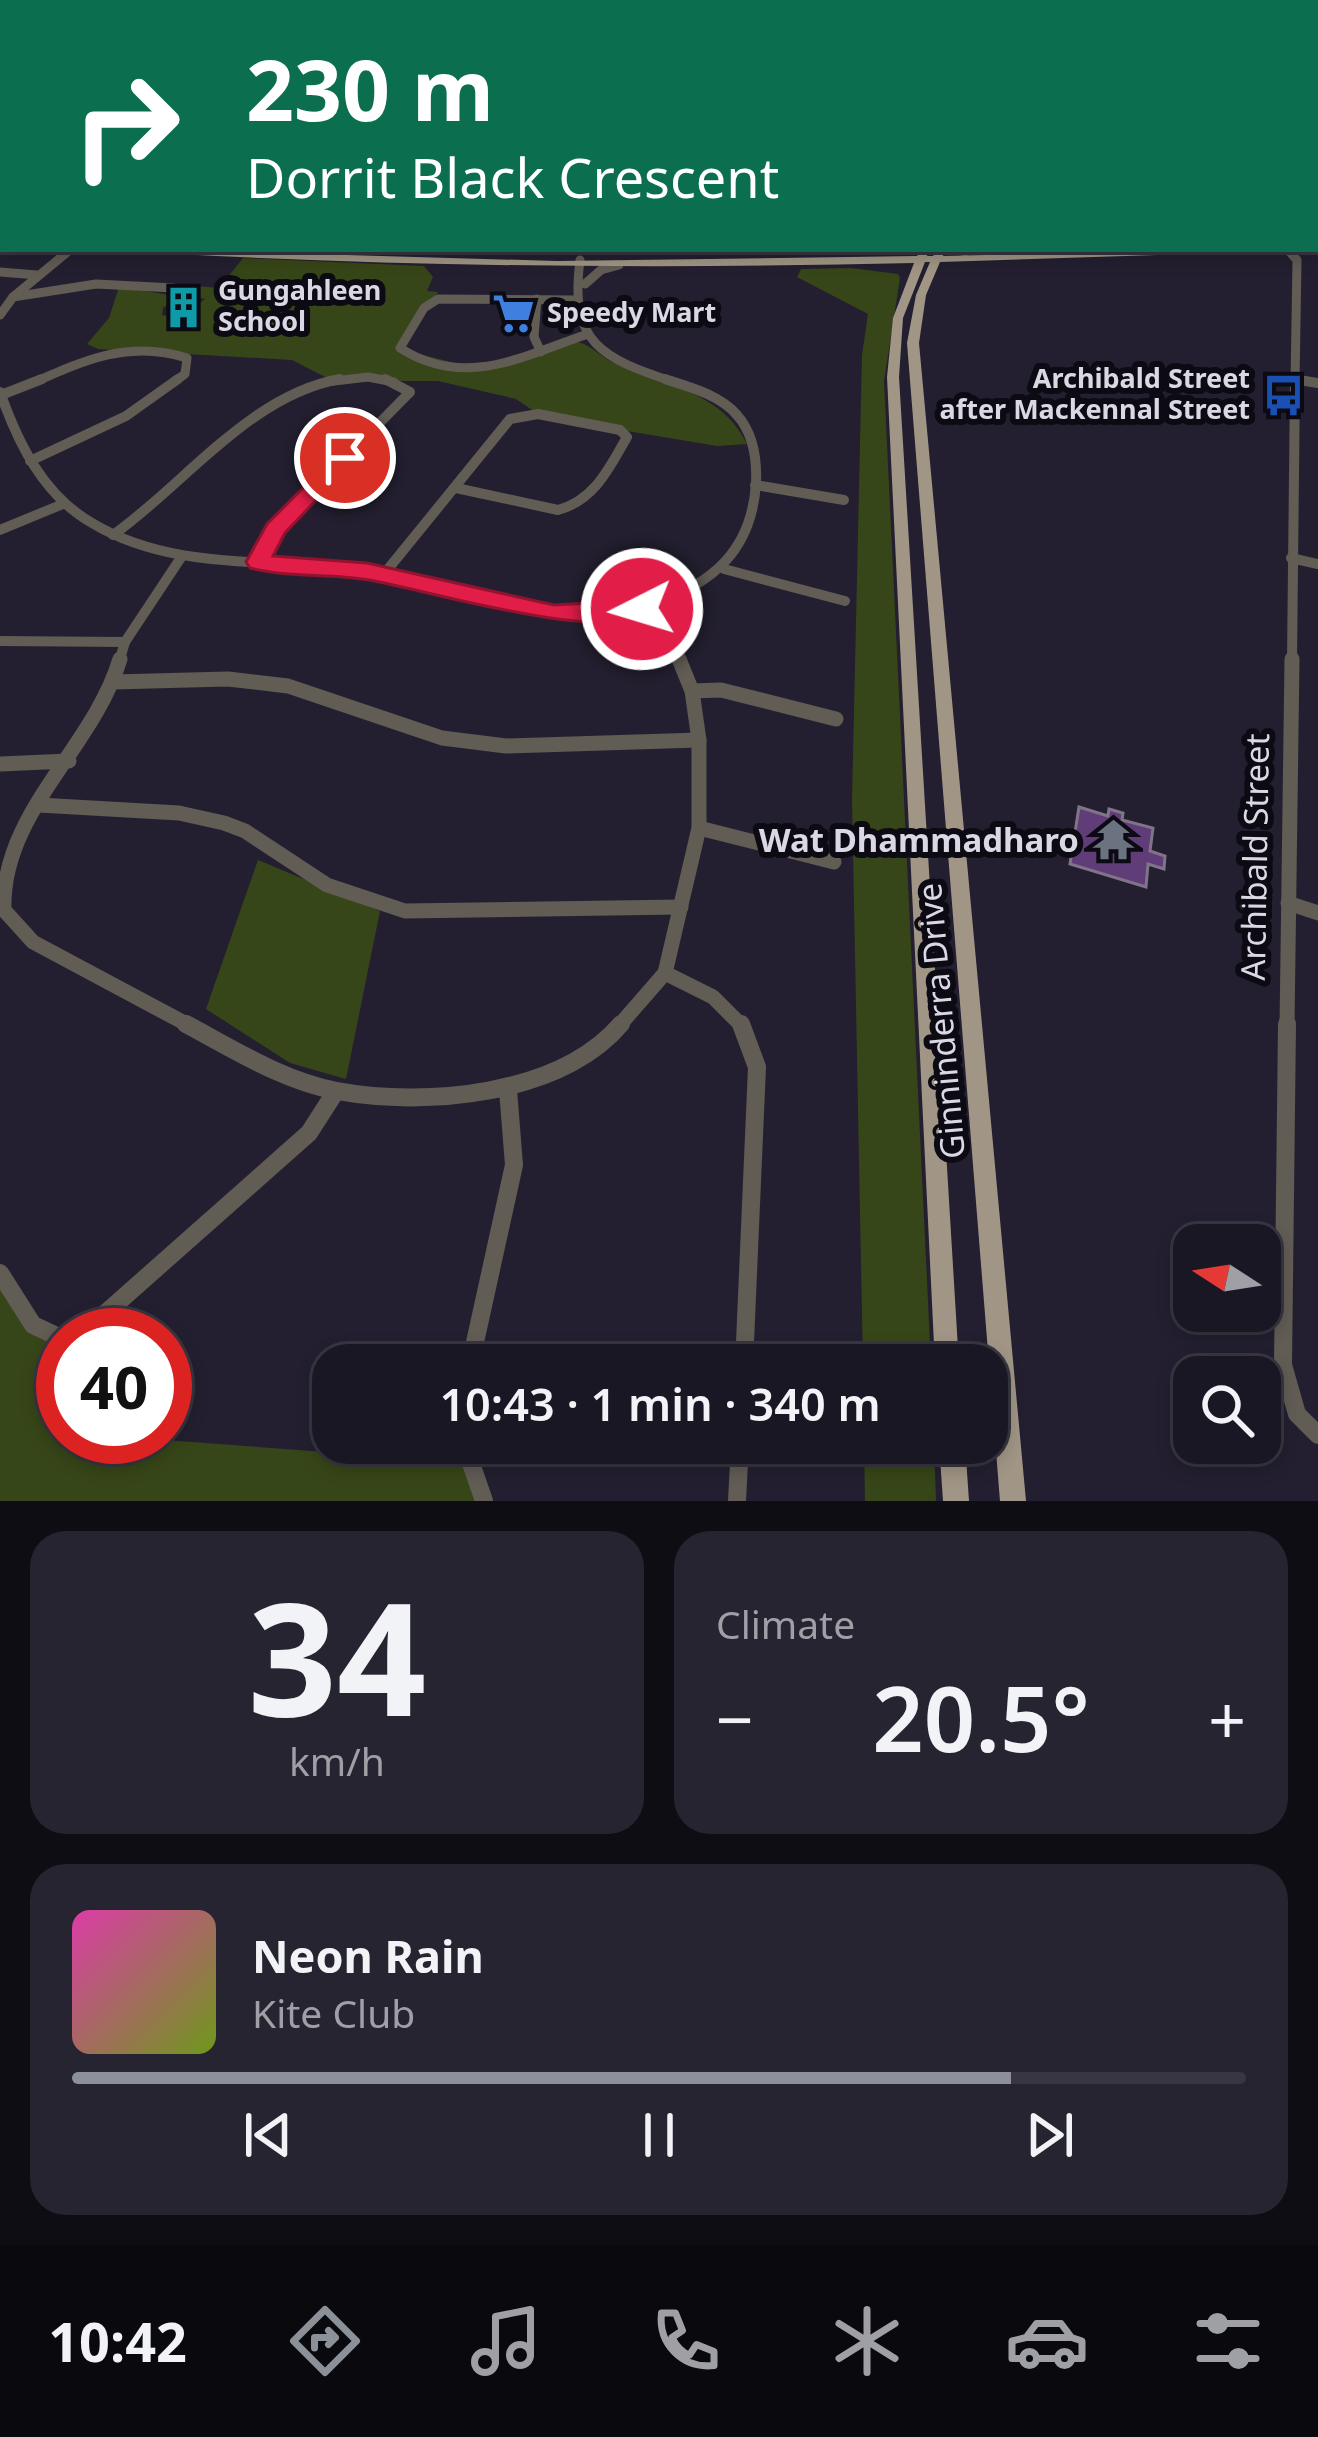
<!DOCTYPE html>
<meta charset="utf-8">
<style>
:root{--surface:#1a1724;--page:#272431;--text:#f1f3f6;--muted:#9f9fa6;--line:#383641;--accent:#8c9099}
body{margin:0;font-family:"Noto Sans",sans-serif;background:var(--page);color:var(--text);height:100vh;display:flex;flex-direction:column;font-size:45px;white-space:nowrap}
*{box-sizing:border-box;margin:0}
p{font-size:39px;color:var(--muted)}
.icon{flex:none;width:66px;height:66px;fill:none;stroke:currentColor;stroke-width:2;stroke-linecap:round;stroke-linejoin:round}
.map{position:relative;height:1501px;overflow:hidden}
.side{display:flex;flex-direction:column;gap:30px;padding:30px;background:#0e0d14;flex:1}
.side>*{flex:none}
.guide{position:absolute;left:0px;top:0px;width:1320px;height:252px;box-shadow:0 6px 18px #0003,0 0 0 3px var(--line);background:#0b6e4f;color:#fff;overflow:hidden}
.needle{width:78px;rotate:282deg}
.fabs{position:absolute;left:1173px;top:1224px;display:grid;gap:24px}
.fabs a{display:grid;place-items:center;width:108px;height:108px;border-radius:24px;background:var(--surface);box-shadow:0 6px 18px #0003,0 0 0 3px var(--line);font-size:60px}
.speed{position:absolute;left:36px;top:1308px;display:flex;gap:24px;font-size:60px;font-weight:700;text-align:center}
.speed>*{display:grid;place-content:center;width:156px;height:156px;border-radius:50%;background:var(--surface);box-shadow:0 6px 18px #0003,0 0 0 3px var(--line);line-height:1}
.speed .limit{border:18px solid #d22;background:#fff;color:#111}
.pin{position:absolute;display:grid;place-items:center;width:102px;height:102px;color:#fff;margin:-51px;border:6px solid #fff;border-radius:50%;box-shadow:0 3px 12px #0007}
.me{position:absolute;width:132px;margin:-66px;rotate:265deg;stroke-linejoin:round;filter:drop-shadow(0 0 9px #0008)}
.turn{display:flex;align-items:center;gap:42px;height:252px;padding:0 48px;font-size:54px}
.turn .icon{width:156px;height:156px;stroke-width:2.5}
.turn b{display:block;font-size:84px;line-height:102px}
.big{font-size:90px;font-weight:600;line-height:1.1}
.side .widget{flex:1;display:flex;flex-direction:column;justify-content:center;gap:18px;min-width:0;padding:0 42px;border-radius:36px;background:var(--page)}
.side .dial{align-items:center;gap:0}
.dial b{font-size:156px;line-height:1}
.song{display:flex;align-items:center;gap:36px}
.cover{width:144px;height:144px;border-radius:18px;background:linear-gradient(135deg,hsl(320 70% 55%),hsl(80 70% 35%))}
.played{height:12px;border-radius:6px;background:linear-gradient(90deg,var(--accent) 80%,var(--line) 80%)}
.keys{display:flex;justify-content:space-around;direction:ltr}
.heat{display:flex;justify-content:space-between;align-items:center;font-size:66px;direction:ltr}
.side .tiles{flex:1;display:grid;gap:30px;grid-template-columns:1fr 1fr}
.widget:last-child{grid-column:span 2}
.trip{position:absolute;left:312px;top:1344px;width:696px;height:120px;border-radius:36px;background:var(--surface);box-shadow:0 6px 18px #0003,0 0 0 3px var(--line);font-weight:600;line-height:120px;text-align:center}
.dock{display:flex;height:192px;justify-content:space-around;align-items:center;background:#0a090e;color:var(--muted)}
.dock .icon{width:84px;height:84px}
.dock .active{color:var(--accent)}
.dock b{font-size:54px;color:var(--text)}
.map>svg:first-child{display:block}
.green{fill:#374618}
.building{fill:#603c78;stroke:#7f7488;stroke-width:3}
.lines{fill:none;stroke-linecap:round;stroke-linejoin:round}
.minor-far4{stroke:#615c54;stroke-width:6}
.minor-far3{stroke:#615c54;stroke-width:9}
.minor-far2{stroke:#615c54;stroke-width:10}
.minor-far1{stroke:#615c54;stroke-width:15}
.minor{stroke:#615c54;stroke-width:18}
.major{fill:#a19685;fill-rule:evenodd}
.highway{fill:#bbad98;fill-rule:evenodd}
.tram{stroke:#908d9b;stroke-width:3}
.route{fill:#e11d48;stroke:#92132f;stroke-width:3}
.labels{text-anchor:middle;stroke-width:12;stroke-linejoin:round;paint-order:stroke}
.far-poi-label{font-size:27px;font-weight:bold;fill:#dad8e4;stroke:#0c0a12;text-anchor:start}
.poi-label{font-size:33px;font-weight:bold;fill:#dad8e4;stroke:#0c0a12;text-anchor:end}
.street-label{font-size:33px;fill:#dad8e4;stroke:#0c0a12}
</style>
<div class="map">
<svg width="1318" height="1501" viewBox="0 0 1318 1501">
<rect width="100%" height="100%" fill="#231f30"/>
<!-- green -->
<g class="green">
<polygon points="384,0 1069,0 371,3"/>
<path d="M 243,258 L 424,266 L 433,277 L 427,291 L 438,292 L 400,349 L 486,371 L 574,341 C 591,344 599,356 614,363 C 663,386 721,390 747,444 L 717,446 L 585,424 L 538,414 L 516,399 L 438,381 L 333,381 L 292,360 L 98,349 L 87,344 L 109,318 L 119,287 L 170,295 L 176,298 L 163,308 L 162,315 L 179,319 L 205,299 L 176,293 L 185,285 L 219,288 Z"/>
<polygon points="851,268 898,274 900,278 884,381 931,1365 863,1365 852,800 862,355 868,314 797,277 801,269"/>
<polygon points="258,860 380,911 346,1079 290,1063 206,1009"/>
<polygon points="0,1280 63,1362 63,1437 124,1437 420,1459 465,1450 485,1501 0,1501"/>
<polygon points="864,1443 934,1443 936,1501 865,1501"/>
</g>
<!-- building -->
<polygon class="building" points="1079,807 1108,816 1109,809 1123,813 1122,820 1153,828 1150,851 1165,856 1164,869 1148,864 1146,887 1070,864"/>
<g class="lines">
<!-- minor-far4 -->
<g class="minor-far4">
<polyline points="120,0 125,3"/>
<polyline points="1302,0 1318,2"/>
</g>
<!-- minor-far3 -->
<g class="minor-far3">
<polyline points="959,249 965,252"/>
<polyline points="1287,249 1297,260 1295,382"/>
<path d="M 580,260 C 569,343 601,358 674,382"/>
<polyline points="0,272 37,275"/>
<polyline points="585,284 601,270 619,265"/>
<polyline points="13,297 96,284 174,288"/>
<polyline points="537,299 534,337 541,352"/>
<path d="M 578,300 L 438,299 L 424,308 L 400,348 C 464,389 521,357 585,335"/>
<polyline points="0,315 13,297 71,249"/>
<polyline points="1293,379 1311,382"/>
<path d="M 35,382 C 87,359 130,340 187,358 L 185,374 L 174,382"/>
<polyline points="326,382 368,377 394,382"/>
</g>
<!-- minor-far2 -->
<g class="minor-far2">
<polyline points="1293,379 1318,383"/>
<path d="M 0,392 C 18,443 43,495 92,523 C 175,573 275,557 367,571 C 459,586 558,634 652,604 C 714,584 752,549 756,483 C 757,460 753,433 737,415 C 720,395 690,387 665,379"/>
<polyline points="1,395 42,379"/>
<polyline points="30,461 126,416 178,379"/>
<polyline points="755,485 844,500"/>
<polyline points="0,530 63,504"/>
<path d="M 113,535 C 185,484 250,395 340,379"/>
<polyline points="1291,558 1318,564"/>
<polyline points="258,562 275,529 410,392 385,379"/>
<polyline points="724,569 845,601"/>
<path d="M 384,574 L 510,419 L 538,414 L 620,430 L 627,437 C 609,468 595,500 558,510 L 456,488"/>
<polyline points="656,605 680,662"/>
<polyline points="0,641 125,642"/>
<polyline points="119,662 125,642 182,556"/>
<polyline points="1292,662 1295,379"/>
</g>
<!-- minor-far1 -->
<g class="minor-far1">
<path d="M 120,659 C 93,749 1,813 4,910 L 33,942 L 192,1027"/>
<polyline points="113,682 228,679 288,686 442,738 506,746 699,740"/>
<polyline points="692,691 721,690 836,719"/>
<polyline points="0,764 69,761"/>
<polyline points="39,805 179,813 224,823 245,831 327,885 405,911 681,907"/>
<polyline points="699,828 834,862"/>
<polyline points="1288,903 1318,913"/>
<polyline points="665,973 713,997 743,1027"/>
<polyline points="618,1027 665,973 699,828 699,740 692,691 679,659"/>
<polyline points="1287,1027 1292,659"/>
</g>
<!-- minor -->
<g class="minor">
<path d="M 186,1024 C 233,1049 283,1081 337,1091 C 425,1107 559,1096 621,1024"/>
<polyline points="741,1024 757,1067 744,1365"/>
<polyline points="1287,1024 1283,1365 1297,1414 1318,1435"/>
<polyline points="0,1273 33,1325 63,1339"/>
<polyline points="81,1335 309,1133 336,1091"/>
<polyline points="470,1365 514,1165 508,1090"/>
<polyline points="464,1443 484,1501"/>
<polyline points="737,1501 740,1443"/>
</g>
<!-- major -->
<g class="major">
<rect x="0" y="230" width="3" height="6"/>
<polygon points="1318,244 1318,250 1313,249 1317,249"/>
<path d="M 137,249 L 557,261 L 917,256 L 923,250 L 928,253 L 927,256 L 933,256 L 939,250 L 944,253 L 943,256 L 1255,249 L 1250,252 L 940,262 L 926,295 L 919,343 L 1026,1501 L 1000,1501 L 907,343 L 916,295 L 930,262 L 925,262 L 903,318 L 899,377 L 959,1365 L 935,1365 L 887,377 L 893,318 L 914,263 C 656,269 399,267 142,252 Z"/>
<polygon points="939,1443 965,1443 969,1501 943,1501"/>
</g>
<!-- highway -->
<g class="highway">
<rect x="1317" y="10" width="1" height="4"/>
<rect x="0" y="79" width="3" height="6"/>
</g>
<!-- tram -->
<polyline class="tram" points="1209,0 1241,3"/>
</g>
<!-- route -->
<path class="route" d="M 345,451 L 356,458 L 285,533 L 273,556 L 367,563 L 554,605 L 642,600 L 654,609 C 619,649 420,588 369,580 C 330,573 288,578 250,568 L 246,562 L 267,524 L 338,453 Z"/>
<!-- icons -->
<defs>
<symbol id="building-bare" viewBox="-9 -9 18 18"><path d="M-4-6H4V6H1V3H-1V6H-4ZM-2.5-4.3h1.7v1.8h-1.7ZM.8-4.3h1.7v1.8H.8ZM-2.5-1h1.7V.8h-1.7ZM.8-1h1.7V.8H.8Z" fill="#0f9aa8" stroke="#0c0a12" stroke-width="2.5" paint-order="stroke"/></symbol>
<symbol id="supermarket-bare" viewBox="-9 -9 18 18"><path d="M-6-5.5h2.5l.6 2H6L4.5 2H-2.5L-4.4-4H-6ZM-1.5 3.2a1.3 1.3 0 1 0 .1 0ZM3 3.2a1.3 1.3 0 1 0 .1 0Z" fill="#3f7fe0" stroke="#0c0a12" stroke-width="2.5" paint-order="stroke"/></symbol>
<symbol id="bus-bare" viewBox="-9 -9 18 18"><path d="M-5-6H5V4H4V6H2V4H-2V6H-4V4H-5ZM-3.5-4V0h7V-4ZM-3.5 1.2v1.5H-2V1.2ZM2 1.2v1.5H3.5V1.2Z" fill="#1a4fb4" stroke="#0c0a12" stroke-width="2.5" paint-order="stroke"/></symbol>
<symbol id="temple-bare" viewBox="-9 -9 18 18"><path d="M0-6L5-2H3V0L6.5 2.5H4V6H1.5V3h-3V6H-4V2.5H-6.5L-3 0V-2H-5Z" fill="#6b7280" stroke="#0c0a12" stroke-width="2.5" paint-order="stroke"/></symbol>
</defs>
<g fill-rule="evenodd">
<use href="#building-bare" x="154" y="278" width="59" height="59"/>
<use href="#supermarket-bare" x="484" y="284" width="59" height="59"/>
<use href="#bus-bare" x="1254" y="366" width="59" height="59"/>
<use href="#temple-bare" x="1084" y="810" width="59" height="59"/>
</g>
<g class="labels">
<!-- far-poi labels -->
<g class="far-poi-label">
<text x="218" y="300">Gungahleen<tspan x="218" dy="31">School</tspan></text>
<text x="547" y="322">Speedy Mart</text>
<text x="1250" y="388" text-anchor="end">Archibald Street<tspan x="1250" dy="31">after Mackennal Street</tspan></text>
</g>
<!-- poi labels -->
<g class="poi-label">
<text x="1079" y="852">Wat Dhammadharo</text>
</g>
<!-- street labels -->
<g class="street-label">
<text transform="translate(1255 857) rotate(-89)" y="12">Archibald Street</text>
<text transform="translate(941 1021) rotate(-95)" y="12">Ginninderra Drive</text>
</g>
</g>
</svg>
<div class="fabs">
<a><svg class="needle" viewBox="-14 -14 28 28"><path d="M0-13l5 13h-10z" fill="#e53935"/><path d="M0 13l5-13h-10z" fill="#9f9fa6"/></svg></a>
<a><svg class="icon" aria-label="search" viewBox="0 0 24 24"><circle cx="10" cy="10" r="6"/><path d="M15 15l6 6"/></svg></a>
</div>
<div class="speed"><div class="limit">40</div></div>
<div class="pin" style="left:345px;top:458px;background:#d93025"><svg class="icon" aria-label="arrive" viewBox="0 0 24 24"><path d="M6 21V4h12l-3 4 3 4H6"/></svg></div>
<svg class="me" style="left:642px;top:609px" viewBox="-20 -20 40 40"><circle r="17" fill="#e11d48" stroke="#fff" stroke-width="3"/><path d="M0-11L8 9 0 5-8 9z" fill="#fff"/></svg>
<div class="trip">10:43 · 1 min · 340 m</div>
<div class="guide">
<div class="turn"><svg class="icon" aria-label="right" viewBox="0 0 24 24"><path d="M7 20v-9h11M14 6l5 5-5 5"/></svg><div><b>230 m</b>Dorrit Black Crescent</div></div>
</div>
</div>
<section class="side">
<div class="tiles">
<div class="widget dial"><b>34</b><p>km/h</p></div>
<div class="widget"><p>Climate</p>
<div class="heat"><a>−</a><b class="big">20.5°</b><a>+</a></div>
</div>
<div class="widget">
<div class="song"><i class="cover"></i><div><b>Neon Rain</b><p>Kite Club</p></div></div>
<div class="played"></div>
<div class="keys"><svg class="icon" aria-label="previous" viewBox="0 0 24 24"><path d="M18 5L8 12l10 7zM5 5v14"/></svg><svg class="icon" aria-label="pause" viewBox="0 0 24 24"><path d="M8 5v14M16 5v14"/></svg><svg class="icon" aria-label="next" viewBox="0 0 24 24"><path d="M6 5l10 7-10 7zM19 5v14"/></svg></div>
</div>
</div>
</section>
<nav class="dock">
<b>10:42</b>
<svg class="icon active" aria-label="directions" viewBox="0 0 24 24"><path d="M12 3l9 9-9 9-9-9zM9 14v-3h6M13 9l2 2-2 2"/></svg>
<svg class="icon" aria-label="music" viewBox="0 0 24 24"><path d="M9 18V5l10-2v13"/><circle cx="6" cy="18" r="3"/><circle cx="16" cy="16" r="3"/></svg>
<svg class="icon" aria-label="phone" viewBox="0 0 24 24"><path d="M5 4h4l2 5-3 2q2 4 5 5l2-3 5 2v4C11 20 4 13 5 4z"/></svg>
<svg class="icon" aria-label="climate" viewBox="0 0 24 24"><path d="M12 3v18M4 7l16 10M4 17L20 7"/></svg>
<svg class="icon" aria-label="car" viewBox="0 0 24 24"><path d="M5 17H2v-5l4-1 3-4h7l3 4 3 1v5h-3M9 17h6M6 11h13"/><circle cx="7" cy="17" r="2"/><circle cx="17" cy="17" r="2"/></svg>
<svg class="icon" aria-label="filters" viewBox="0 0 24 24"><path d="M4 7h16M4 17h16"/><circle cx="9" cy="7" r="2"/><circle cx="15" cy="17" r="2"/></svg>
</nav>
